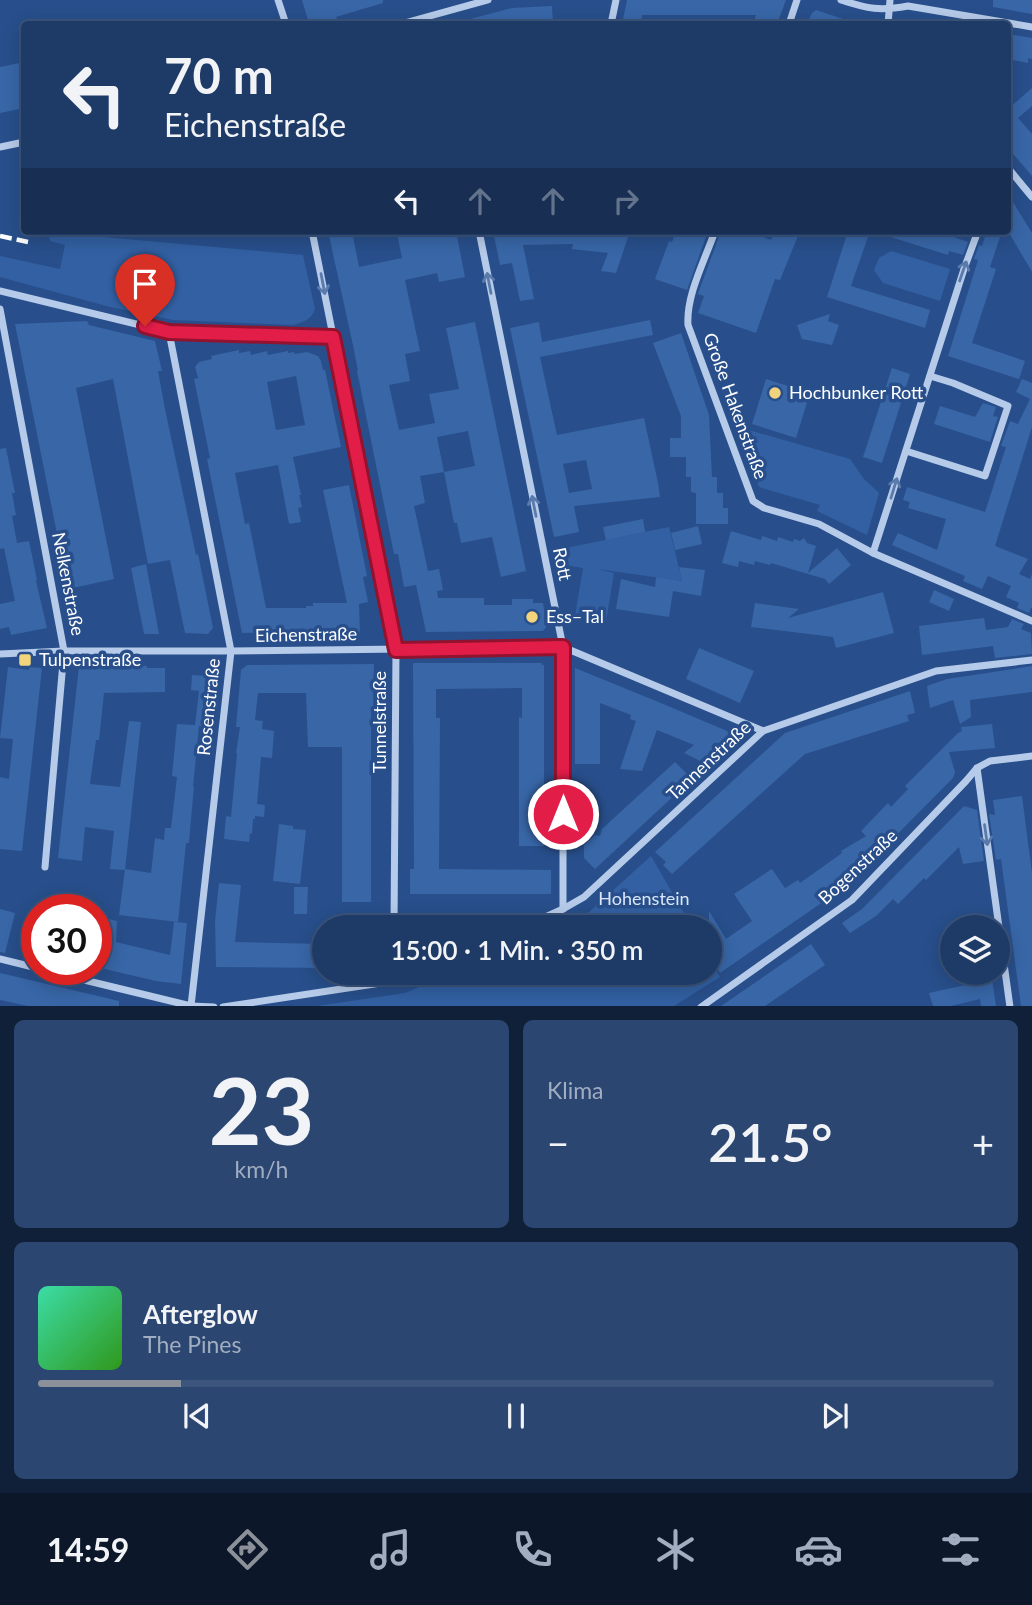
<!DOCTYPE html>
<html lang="de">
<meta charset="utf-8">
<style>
:root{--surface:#1e3b68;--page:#2b4671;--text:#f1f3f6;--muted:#a1adc0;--line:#3c557c;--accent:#8c9099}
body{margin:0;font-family:Lato,sans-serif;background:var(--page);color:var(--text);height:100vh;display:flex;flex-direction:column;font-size:26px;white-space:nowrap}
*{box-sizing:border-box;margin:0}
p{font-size:23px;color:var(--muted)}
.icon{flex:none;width:38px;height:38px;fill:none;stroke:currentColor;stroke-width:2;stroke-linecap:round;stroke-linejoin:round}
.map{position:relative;height:1006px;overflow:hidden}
.drawer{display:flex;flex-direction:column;gap:14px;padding:14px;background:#102039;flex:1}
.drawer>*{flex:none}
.guide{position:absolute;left:21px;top:21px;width:990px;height:214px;border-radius:7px;box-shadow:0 4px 18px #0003,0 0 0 2px var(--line);background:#1e3b68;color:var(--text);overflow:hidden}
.tools{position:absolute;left:940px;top:915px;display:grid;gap:14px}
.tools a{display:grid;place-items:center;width:70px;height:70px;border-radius:50%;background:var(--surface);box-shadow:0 4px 18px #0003,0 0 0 2px var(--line);font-size:35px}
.speed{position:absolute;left:21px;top:894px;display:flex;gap:14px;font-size:35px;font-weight:700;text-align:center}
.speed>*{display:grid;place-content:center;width:91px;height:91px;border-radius:50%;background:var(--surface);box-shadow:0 4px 18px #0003,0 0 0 2px var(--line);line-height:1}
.speed .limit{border:10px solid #d22;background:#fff;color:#111}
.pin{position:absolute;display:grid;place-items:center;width:60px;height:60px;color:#fff;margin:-72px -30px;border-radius:50% 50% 50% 0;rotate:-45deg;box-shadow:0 0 7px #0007}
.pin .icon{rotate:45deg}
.me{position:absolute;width:77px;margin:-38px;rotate:0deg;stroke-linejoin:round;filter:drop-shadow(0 0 5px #0008)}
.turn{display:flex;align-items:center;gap:24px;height:147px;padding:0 28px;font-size:32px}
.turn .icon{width:91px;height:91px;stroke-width:2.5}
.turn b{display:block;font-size:49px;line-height:60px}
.lanes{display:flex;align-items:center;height:66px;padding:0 28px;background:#0003;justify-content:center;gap:35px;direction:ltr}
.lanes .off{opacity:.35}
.big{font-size:52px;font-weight:600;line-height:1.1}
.drawer .widget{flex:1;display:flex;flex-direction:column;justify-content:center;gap:10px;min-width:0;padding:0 24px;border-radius:10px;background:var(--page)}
.drawer .dial{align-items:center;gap:0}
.dial b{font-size:91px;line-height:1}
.song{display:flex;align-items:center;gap:21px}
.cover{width:84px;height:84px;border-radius:10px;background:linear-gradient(135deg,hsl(160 70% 55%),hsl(110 70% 35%))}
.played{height:7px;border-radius:4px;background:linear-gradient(90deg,var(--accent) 15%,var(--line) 15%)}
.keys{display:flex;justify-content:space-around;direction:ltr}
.heat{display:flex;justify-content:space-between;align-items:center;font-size:38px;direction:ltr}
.drawer .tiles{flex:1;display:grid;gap:14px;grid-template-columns:1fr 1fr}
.widget:last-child{grid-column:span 2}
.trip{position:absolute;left:312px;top:915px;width:410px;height:70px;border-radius:35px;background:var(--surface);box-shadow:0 4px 18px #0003,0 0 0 2px var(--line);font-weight:600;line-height:70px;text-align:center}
.dock{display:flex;height:112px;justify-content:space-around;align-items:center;background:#0c182a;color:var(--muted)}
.dock .icon{width:49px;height:49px}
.dock .selected{color:var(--accent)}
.dock b{font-size:32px;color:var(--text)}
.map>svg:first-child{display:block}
.green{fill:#3260a2}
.building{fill:#3866a7;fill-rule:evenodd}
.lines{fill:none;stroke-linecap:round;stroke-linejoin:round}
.minor{stroke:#b6cbe9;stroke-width:7}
.rail{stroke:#fff;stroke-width:4.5;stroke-dasharray:12 5;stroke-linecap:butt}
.oneway{stroke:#5a7aac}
.route-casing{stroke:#92132f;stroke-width:18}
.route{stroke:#e11d48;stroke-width:12}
.poi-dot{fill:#f1d47c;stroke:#284f8b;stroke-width:2.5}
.labels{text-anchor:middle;stroke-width:7;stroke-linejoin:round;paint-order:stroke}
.poi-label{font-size:18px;fill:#fff;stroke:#284f8b;text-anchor:start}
.street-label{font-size:18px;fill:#fff;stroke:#284f8b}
.park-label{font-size:18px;fill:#dae6f7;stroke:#284f8b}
</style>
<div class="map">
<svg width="1032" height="1007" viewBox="0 0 1032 1007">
<rect width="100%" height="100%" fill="#284f8b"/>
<!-- green -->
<g class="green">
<path d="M 48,232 L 303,255 L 315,309 C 311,320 304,322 293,325 L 173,320 L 110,307 L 0,277 L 0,256 L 60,269 L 65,245 L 50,241 Z"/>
<polygon points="891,251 950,269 940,301 883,283 874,270 879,258"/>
<polygon points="738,427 850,459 864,479 879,493 867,535 817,511 820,505 759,487"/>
<polygon points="669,527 682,581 597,569 614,573 606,622 575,616 583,568 559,564 556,550"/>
<polygon points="651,856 692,927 557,927 587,914"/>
<polygon points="709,957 720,977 674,1006 317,1006 405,993 452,973 709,973"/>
</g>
<!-- building -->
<g class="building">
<polygon points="302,0 383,0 383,3 336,17 337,19 320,24 309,24"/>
<polygon points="627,0 786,0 777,24 753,24 756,15 642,15 641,24 622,24"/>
<polygon points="993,0 1032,0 1032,14 993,7"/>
<polygon points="552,6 553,24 467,24 466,20 512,8"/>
<polygon points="816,10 852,22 852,24 807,24 812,13"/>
<polygon points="1008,34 1032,38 1032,59 1028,58 1028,63 1008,59"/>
<polygon points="24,62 24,108 0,113 0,67"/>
<polygon points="1032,88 1032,106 1018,118 1032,134 1032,176 1008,148 1008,107 1009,108"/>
<polygon points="1008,194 1032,233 1032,272 1008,231"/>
<path d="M 328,231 L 352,231 L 359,267 L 402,258 L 397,234 L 413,231 L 456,231 L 465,277 L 439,282 L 437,273 L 405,280 L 420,351 L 405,354 L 410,381 L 389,385 L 399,430 L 435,423 L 429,394 L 459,389 L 446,328 L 475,322 L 526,571 L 501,577 L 492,537 L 461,543 L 457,523 L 454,523 L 444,472 L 420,476 L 425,503 L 414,506 L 428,571 L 439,569 L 443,590 L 437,591 L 438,598 L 484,598 L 484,605 L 512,605 L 512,599 L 533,599 L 533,603 L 543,603 L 547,626 L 543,631 L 426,632 L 416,585 L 404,587 L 398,554 L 394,554 L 357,371 L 358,371 L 354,350 ZM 468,431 L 475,466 L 444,472 L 437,437 Z"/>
<polygon points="493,231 520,232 630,231 616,273 601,271 608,253 572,249 573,244 523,245 534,299 520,301 512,263 500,265"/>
<polygon points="676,231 708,231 687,290 655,279 669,241 672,242"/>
<polygon points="721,231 747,231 771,240 775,231 800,231 780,280 775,279 756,333 698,313 704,296 698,294 699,291"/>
<polygon points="848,231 870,231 851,286 930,310 925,328 827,297"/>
<polygon points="881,231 936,231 968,242 963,255 949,251 948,255 881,234"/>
<polygon points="987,231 1002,231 990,267 996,269 972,343 1025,361 1019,379 948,356 978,260 974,259 979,245 982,246"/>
<polygon points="830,314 828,321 839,325 832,345 802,339 797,325"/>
<path d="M 650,320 L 653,335 L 540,357 L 557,435 L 644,418 L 658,483 L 660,497 L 574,506 L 579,532 L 554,537 L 510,328 L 539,322 L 542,342 ZM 586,460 L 592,489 L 569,493 L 563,464 Z"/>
<polygon points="87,321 89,325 155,341 162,371 158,371 165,409 196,555 198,554 213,628 208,634 185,633 170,560 148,564 113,379 76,388 114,579 68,589 15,324"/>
<polygon points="681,333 709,415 712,477 717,477 717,493 723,493 723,508 728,508 728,524 696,524 696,493 691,492 691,477 686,477 686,457 670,457 670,438 681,438 681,416 653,343"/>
<path d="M 239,350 L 239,353 L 250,351 L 251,355 L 267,351 L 268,355 L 288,351 L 288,353 L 294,352 L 295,354 L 307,352 L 318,356 L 321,361 L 323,370 L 325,370 L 341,447 L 293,457 L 301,495 L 299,495 L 302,507 L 298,508 L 301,522 L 289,524 L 278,465 L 235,473 L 245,524 L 249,523 L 266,608 L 306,608 L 306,606 L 313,606 L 313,603 L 347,603 L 323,490 L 349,485 L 367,576 L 363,577 L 368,602 L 359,604 L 360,634 L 340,632 L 242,633 L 207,459 L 210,458 L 194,379 L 198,378 L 195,367 L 199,362 L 212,359 L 211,356 ZM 296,376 L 305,425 L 276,430 L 267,382 Z"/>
<polygon points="892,368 910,374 882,463 863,457"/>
<polygon points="766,379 810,393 796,438 752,424"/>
<polygon points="1022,379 1032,383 1032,427 995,546 1028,559 1019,574 1030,579 1032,574 1032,608 1031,608 1029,613 1017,608 1019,603 1006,597 1011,586 988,576 982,589 963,581 965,576 892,545 898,533 937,550 946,519 908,508 910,502 903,500 907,487 985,512 1006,447 1001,446 1010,421 1018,424 1030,399 1016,392"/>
<polygon points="983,403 996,407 993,416 998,417 990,442 934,424 940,406 975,417"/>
<polygon points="6,448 15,493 12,493 16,515 12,516 17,543 29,541 37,580 36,581 47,628 11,635 9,627 0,629 0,604 15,601 4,548 0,549 0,449"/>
<polygon points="643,519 645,532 606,540 603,527"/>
<polygon points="698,526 702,544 675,550 671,533"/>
<polygon points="731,531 761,540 762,536 777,541 778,537 793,542 794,539 800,541 804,538 807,543 816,546 808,573 837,548 851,565 829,584 825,579 771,563 770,565 755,561 754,565 739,561 738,567 722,563"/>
<polygon points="146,564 152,596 159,634 144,634 131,568"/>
<polygon points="679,567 705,570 701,596 673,591 669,617 616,609 621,579 655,587 656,577 682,581"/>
<polygon points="934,590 954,599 949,611 929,602"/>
<polygon points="883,592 894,633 836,648 833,637 751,627 755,603 799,609 788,618"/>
<polygon points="984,618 986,630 1008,627 1012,619 1024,624 1021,629 1031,633 1032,654 995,658 993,646 922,655 919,626"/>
<polygon points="699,648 754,671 740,703 686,679"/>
<polygon points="413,663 542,663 542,665 544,665 544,846 519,846 519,717 522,718 522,688 436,689 436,718 440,718 439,869 551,870 551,894 410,894 410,869 414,869"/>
<polygon points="374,664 373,712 371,711 371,902 342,902 342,747 308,747 306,693 258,693 255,720 263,721 262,729 274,731 272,758 261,757 257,804 265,805 264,817 255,816 255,819 253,819 252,834 250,833 249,842 224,839 226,816 231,817 237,754 236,753 240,727 236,727 241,670 247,665"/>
<polygon points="79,666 147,666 147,668 165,668 165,692 104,693 99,740 96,740 90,784 120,787 129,721 141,722 125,870 110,869 114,831 85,827 82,861 58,858"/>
<polygon points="1032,666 1032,692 970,700 971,717 960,724 953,700 930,708 927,686 947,679"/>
<polygon points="8,667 29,670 29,667 42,668 22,851 0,849 0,777 9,779 13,739 0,738"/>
<polygon points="575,668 656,701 739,736 708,765 684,753 694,745 657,730 642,771 620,769 636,721 630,719 631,715 600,703 600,764 575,764"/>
<polygon points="192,675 211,676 207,727 199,726 193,787 194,787 190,830 189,843 186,843 178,922 119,915 125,869 151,873 155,838 164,840 165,828 171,828 177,777 172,776 177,724 195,725 199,691 191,690"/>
<polygon points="910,691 915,713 907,715 909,721 805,754 672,874 663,865 666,862 655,852 785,733"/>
<polygon points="992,724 995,748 949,752 955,772 953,778 846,886 720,973 709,954 709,911 726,939 752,921 734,894 772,869 785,888 798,880 800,883 842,853 841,851 866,836 861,831 888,803 891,807 908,789 905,786 958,733 962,731 961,727"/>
<polygon points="675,762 692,779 595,869 584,858 584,845 595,835 600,836 602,829"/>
<polygon points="1022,796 1032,873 1032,1006 1021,1006 1001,859 996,860 989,814 995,815 993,800"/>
<polygon points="964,806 977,810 984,861 963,864 959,847 926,880 924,878 898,904 893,899 876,916 850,933 842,923 862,909"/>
<polygon points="279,824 293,826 293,829 306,830 300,884 273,881"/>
<polygon points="219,883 241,885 235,942 324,944 324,968 216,967 215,921"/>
<polygon points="294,887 308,887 307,914 294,914"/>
<polygon points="0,909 15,913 5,953 0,952"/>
<polygon points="96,916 117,921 116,942 170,955 174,922 187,923 181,984 156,981 96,967"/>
<polygon points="811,944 825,965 765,1006 721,1006"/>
<polygon points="0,973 119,1001 119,1006 28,1006 0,1000"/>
<polygon points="992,979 996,1006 981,1006 980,999 951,1006 933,1006 929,993"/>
</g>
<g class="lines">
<!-- minor -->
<g class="minor">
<polyline points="278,0 286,24"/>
<path d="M 841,0 C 868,9 880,11 908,6 L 1032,27"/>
<polyline points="401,24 488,0"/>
<polyline points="611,24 616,0"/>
<polyline points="789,24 797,0"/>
<polyline points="888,24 890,0"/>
<polyline points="0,147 24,142"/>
<polyline points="1008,168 1032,197"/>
<polyline points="312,231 396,650 394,928"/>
<polyline points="479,231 563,647 563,909"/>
<path d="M 715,231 C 705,260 686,295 688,325 L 753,501 L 764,508 L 819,524 L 873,553 L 1032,621"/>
<polyline points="0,291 169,332 333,336"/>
<polyline points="0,309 64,651 45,867"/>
<polyline points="169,332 231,651 191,1006"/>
<polyline points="906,451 985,476 1008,406 953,383 930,376"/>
<polyline points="873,553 964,269 978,231"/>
<polyline points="0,654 64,651 231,651 563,647 763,731"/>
<polyline points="977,768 1010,1007"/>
<polyline points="521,928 563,909 584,897 763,731 936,671 1032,660"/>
<polyline points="0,959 37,968"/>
<polyline points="43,970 191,1006 214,1007"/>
<polyline points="223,1007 394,981 419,973"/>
<polyline points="701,1007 852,900 966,781 977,768 990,761 1032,756"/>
</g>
<!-- rail -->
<polyline class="rail" points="0,236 28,242"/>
</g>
<!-- one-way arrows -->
<defs><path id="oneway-shaft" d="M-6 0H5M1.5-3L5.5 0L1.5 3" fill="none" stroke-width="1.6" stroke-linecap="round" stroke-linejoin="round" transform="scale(1.75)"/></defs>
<g class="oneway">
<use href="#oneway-shaft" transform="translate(963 271) rotate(-71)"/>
<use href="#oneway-shaft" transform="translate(489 283) rotate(-101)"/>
<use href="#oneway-shaft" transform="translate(323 284) rotate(79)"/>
<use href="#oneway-shaft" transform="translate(894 488) rotate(-73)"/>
<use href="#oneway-shaft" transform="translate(534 506) rotate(-101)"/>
<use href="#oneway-shaft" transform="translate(986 835) rotate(82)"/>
</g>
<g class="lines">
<defs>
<polyline id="route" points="145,326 169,332 333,337 396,650 563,647 563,814"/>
</defs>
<!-- route casing -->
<use href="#route" class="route-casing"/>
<!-- route -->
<use href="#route" class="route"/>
</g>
<!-- markers -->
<g class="poi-dot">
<circle cx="775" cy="393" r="7"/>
<circle cx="532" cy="617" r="7"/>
<rect x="18" y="653" width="14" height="14" rx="3.5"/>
</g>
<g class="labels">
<!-- poi labels -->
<g class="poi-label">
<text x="789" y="399">Hochbunker Rott</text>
<text x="546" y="623">Ess–Tal</text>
<text x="39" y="666">Tulpenstraße</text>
</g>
<!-- street labels -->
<g class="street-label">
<text transform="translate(735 406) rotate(70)" y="6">Große Hakenstraße</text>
<text transform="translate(562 564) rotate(78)" y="6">Rott</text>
<text transform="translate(68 584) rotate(79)" y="6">Nelkenstraße</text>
<text transform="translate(306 635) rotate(-1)" y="6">Eichenstraße</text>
<text transform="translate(209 707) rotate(-84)" y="6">Rosenstraße</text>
<text transform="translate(380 722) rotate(-90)" y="6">Tunnelstraße</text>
<text transform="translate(709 761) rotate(-43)" y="6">Tannenstraße</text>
<text transform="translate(858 867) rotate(-43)" y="6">Bogenstraße</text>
</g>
<!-- park labels -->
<g class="park-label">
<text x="644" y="905">Hohenstein</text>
</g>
</g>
</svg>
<div class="tools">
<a><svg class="icon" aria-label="layers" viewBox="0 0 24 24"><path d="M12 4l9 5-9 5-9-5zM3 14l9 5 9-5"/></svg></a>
</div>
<div class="speed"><div class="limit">30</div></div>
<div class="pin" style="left:145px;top:326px;background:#d93025"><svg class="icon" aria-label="arrive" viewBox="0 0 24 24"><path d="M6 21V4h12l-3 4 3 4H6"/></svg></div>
<svg class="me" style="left:563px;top:814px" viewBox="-20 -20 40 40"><circle r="17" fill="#e11d48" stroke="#fff" stroke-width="3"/><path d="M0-11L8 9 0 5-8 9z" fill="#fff"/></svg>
<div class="trip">15:00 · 1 Min. · 350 m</div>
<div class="guide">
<div class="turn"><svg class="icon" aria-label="left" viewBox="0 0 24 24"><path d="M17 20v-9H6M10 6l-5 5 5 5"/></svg><div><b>70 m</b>Eichenstraße</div></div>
<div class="lanes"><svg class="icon" aria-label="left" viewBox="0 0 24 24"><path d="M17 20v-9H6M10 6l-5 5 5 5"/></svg><svg class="icon off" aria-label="ahead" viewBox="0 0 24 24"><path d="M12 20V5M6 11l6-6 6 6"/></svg><svg class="icon off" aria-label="ahead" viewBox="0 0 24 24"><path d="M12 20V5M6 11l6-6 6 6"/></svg><svg class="icon off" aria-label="right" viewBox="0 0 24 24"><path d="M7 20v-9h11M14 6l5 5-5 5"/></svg></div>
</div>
</div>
<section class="drawer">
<div class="tiles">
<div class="widget dial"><b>23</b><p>km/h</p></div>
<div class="widget"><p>Klima</p>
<div class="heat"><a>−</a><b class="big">21.5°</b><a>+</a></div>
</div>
<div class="widget">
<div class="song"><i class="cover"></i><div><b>Afterglow</b><p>The Pines</p></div></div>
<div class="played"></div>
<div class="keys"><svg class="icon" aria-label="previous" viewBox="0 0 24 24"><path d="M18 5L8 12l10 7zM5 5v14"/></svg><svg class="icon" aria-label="pause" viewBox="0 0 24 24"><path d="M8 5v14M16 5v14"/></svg><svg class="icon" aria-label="next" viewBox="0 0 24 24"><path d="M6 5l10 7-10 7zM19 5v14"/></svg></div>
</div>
</div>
</section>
<nav class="dock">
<b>14:59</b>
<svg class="icon selected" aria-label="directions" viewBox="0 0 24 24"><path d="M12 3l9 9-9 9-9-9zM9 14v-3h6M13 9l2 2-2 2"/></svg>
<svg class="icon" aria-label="music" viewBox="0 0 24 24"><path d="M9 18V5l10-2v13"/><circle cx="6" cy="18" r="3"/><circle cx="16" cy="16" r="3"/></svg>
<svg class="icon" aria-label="phone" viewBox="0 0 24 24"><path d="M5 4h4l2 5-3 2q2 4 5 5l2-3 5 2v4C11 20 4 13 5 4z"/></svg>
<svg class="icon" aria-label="climate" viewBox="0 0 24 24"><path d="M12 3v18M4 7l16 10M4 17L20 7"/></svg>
<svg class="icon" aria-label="car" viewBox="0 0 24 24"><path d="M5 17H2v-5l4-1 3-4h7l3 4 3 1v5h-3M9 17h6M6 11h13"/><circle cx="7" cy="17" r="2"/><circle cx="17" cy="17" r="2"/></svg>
<svg class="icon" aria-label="filters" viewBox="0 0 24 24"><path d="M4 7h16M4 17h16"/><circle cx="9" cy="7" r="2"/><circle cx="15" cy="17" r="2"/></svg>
</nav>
